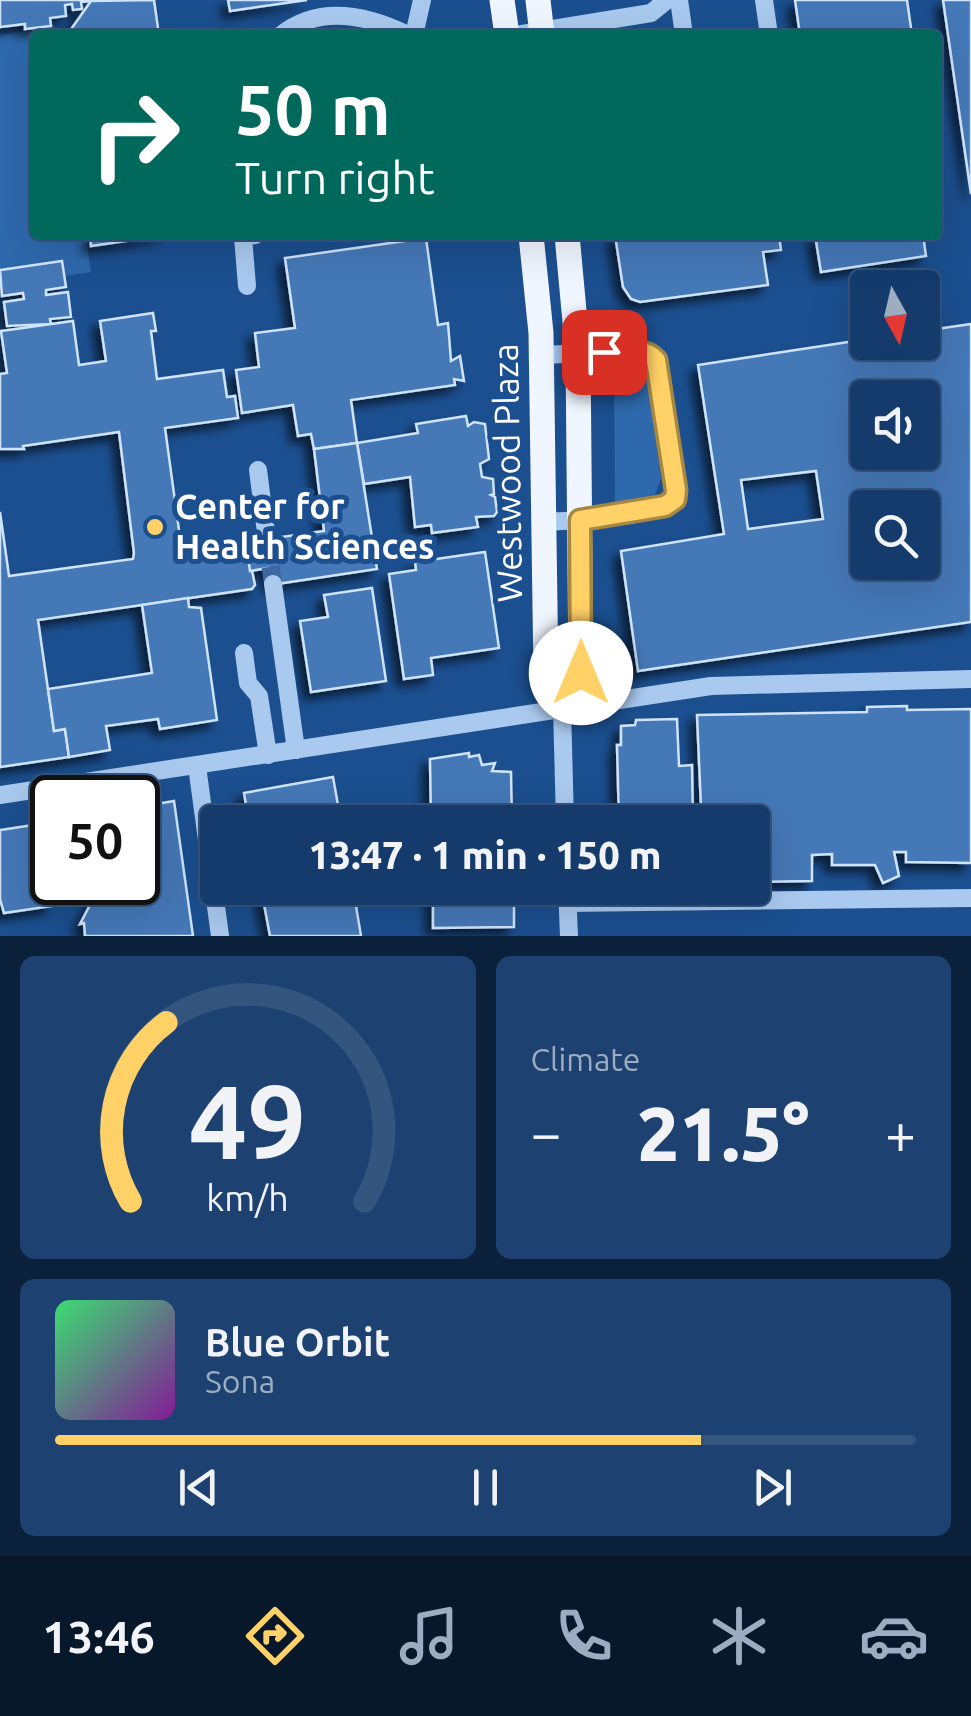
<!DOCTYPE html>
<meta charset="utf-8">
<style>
:root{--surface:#143b6b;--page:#1d4271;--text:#f1f3f6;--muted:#9dadc1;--line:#33557e;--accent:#ffd166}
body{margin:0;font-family:Ubuntu,sans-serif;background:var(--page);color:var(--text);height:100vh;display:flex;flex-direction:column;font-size:38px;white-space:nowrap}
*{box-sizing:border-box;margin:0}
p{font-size:32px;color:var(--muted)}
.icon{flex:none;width:55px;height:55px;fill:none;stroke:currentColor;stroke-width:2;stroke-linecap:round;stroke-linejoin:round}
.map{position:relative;height:936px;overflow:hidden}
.panel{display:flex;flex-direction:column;gap:20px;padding:20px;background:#0b203b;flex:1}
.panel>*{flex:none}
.guide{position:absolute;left:30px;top:30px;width:912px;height:210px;border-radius:10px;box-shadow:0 10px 40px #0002,0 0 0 2px var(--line);background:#00695c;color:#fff;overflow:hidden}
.needle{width:65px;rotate:172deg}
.controls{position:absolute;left:850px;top:270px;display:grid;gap:20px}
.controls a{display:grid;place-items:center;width:90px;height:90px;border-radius:10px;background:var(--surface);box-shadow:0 10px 40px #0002,0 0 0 2px var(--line);font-size:50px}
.speed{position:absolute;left:30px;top:775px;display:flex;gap:20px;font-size:50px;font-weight:700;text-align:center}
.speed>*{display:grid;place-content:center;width:130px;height:130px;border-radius:50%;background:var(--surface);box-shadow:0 10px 40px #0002,0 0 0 2px var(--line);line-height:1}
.speed .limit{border:5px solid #111;border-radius:15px;background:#fff;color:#111}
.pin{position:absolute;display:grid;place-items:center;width:85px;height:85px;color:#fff;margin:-42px;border-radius:20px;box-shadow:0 5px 15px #0006}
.me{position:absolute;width:110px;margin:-55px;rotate:0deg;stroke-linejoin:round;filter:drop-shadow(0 0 8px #0008)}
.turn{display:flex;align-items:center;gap:35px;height:210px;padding:0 40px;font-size:45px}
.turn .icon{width:130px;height:130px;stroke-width:2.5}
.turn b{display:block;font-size:70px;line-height:85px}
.big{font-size:75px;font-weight:800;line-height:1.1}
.panel .tile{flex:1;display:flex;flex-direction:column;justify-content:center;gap:15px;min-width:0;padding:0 35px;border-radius:15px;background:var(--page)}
.panel .dial{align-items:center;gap:0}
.dial svg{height:260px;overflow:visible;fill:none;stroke:var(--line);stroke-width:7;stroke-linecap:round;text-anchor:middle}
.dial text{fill:var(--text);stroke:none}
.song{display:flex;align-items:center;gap:30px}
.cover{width:120px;height:120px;border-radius:15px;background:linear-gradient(135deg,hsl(140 70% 55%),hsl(290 70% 35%))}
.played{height:10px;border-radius:5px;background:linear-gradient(90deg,var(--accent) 75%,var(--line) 75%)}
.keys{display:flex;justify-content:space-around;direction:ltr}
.heat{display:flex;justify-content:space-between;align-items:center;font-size:55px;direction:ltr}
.panel .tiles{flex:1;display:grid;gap:20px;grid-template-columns:1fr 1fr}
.tile:last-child{grid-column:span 2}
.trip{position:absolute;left:200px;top:805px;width:570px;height:100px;border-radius:10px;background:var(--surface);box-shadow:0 10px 40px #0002,0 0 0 2px var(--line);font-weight:800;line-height:100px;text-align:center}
.tabs{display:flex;height:160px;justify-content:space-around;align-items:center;background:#08182b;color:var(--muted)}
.tabs .icon{width:70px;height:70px}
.tabs .on{color:var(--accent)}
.tabs b{font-size:45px;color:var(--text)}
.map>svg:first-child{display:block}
.green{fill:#2e69ad}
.building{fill:#4478b7;stroke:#cfe3fa;stroke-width:2.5;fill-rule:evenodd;filter:url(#shadow)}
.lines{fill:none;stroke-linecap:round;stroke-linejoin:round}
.minor-tunnel{stroke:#3d69a0;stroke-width:18;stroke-dasharray:18 9;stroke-linecap:butt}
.minor{stroke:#a9c9ee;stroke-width:18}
.major{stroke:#f0f6ff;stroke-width:25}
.route-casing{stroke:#a68842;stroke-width:25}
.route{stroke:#ffd166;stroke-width:18}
.poi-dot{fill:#ffd166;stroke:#1b4f8f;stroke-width:4}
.labels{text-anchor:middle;stroke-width:10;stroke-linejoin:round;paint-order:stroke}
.street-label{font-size:35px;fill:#fff;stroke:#1b4f8f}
.poi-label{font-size:35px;font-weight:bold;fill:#fff;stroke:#1b4f8f;text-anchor:start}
</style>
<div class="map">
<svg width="971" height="936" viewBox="0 0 971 936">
<defs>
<filter id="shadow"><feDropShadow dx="-7" dy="7" stdDeviation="5" flood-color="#0009"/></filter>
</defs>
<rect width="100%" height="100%" fill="#1b4f8f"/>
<!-- green -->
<g class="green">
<polygon points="55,27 56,35 35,35 35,235 86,235 91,272 0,286 0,35"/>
<polygon points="614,363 636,363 647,377 661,479 655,494 646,498 615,502"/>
</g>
<!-- building -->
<g class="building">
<polygon points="0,0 91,0 91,1 81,2 82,9 73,10 72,4 65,5 66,16 50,18 51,26 25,29 25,24 0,27"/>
<polygon points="154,0 159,35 67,35 91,1"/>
<polygon points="228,0 307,0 230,11"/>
<polygon points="795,0 907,0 912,35 800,35"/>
<polygon points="943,0 971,0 971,194"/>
<polygon points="90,235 167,235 91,246"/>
<polygon points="615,235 779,235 781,250 763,252 768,285 640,302 631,299 623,287"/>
<polygon points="815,235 923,235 926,256 821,272"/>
<polygon points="426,238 438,325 448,323 451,361 460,356 464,381 454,379 455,385 351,400 357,443 314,449 311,434 298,436 293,405 242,413 236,370 259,367 255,333 295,328 285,258"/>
<polygon points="62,261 66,287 46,290 46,295 68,292 71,317 50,319 51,324 7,326 4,302 24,299 23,293 2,296 0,270"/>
<polygon points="153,313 156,331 151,331 157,379 223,370 227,397 235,396 238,418 165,428 182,552 246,542 255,585 252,589 38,620 54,731 65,729 69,757 0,767 0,512 9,576 133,559 134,553 119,432 23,446 24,449 0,449 0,374 7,373 1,331 73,321 79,365 106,361 100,321"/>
<path d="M 971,324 L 971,622 L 638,671 L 621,551 L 724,534 L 698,365 L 868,339 L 868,342 L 922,342 L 922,331 ZM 868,398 L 922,398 L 922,452 L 868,452 ZM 816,471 L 823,519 L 748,529 L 741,480 ZM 868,508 L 922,508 L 922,562 L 868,562 Z"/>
<polygon points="466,416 468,426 474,422 485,424 489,459 480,464 482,477 493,479 494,494 491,495 495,497 497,512 494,516 476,517 478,527 432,533 431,525 415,527 410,477 364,484 357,443 418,433 416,424"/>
<polygon points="357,443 377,569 270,585 268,568 250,571 246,542 324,531 314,449"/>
<polygon points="485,552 499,648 431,658 433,675 404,679 389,574 416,570 415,562"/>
<polygon points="372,588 386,681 311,692 300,621 328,617 324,595"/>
<polygon points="188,598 189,607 201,608 217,720 160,729 158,719 106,726 110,750 69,757 65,729 54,731 48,689 152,673 142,605"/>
<polygon points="907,706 907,710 971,709 971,863 906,862 906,852 894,852 899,876 883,883 875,865 832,865 832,854 812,855 812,881 752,882 752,822 698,822 698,811 706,810 706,807 701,807 697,715 867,712 867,707"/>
<polygon points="677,719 679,766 692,765 693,822 619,822 617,745 621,745 621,726 635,725 636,720"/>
<polygon points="469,753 469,757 479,755 482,765 495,763 492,771 511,772 512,822 431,822 430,759"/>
<polygon points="333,777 341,822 249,822 244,793"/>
<polygon points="174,801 193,936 85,936 84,923 80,924 102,882 138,882 138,807"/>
<polygon points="40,824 52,906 4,913 0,899 0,830"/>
<polygon points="261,888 353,888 361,936 270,936"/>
<polygon points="433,888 514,888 514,927 433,928"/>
</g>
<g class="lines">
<!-- minor-tunnel -->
<polyline class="minor-tunnel" points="267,540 273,584"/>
<!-- minor -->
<g class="minor">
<polyline points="679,0 684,35"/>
<polyline points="764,0 769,35"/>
<path d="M 281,35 C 320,4 367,15 408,35"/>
<polyline points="414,35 422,0"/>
<polyline points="516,35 651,13 667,0"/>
<polyline points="247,286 243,237 255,235"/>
<path d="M 541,355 L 639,351 L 650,354 L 658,368 L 676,490 L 675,499 C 644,520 580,520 543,522"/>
<polyline points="258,470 267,540"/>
<polyline points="273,584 296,750"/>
<polyline points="244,653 248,683 259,696 268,755"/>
<polyline points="562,707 565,822"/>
<polyline points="197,766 220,936"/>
<polyline points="0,795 711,686 971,679"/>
<polyline points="567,888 569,936"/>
<polyline points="567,903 971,898"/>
</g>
<!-- major -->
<g class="major">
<polyline points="502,0 507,35"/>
<polyline points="538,0 542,35"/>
<polyline points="531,235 541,333 546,676 562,707"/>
<polyline points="562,707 581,673 578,354 567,235"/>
</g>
</g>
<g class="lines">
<defs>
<path id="route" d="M 581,673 L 580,520 L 665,506 L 675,499 L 676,490 L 656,360 C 643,346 621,351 604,352"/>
</defs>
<!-- route casing -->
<use href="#route" class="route-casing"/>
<!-- route -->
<use href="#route" class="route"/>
</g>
<!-- markers -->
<circle class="poi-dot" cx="155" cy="527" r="10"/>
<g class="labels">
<!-- street labels -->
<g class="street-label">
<text transform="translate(508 473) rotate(-91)" y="12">Westwood Plaza</text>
</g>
<!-- poi labels -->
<g class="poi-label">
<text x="175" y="519">Center for<tspan x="175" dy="40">Health Sciences</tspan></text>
</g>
</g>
</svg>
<div class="controls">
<a><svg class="needle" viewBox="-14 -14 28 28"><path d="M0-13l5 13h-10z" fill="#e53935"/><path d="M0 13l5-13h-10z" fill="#9dadc1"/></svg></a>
<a><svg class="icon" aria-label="sound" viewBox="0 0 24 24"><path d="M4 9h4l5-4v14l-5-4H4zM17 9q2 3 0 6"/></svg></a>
<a><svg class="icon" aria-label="search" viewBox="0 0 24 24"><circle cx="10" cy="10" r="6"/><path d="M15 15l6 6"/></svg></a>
</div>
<div class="speed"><div class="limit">50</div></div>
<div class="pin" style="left:604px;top:352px;background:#d93025"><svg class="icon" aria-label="arrive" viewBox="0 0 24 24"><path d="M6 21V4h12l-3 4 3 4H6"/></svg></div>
<svg class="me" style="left:581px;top:673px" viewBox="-20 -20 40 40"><circle r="19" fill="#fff"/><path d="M0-13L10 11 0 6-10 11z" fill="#ffd166"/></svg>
<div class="trip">13:47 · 1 min · 150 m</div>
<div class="guide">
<div class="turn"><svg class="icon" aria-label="right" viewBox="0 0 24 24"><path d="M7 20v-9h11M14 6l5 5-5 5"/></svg><div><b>50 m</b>Turn right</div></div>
</div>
</div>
<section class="panel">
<div class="tiles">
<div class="tile dial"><svg viewBox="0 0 100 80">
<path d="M14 69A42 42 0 1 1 86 69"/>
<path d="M14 69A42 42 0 0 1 25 14" stroke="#ffd166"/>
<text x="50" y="56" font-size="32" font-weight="700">49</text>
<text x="50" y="72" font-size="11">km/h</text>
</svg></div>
<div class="tile"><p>Climate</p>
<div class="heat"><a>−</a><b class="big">21.5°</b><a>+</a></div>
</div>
<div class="tile">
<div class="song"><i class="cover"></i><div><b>Blue Orbit</b><p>Sona</p></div></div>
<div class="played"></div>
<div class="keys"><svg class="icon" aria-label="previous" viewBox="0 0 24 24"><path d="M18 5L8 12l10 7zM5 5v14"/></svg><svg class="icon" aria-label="pause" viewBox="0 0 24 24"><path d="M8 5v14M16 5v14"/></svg><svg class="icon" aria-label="next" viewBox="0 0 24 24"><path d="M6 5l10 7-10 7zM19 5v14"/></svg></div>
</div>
</div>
</section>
<nav class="tabs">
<b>13:46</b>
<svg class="icon on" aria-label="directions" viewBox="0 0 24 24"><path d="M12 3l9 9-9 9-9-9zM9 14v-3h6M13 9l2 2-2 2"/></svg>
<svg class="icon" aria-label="music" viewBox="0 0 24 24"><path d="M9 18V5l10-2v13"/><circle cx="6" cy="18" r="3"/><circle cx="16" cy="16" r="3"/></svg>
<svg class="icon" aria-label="phone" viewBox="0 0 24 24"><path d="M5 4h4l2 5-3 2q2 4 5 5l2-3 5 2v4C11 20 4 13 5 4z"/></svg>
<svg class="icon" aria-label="climate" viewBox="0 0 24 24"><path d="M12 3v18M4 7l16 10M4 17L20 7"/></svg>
<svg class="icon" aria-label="car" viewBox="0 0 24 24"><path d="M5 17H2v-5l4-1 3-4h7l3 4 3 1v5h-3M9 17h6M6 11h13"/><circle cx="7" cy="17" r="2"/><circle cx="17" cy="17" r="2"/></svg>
</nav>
